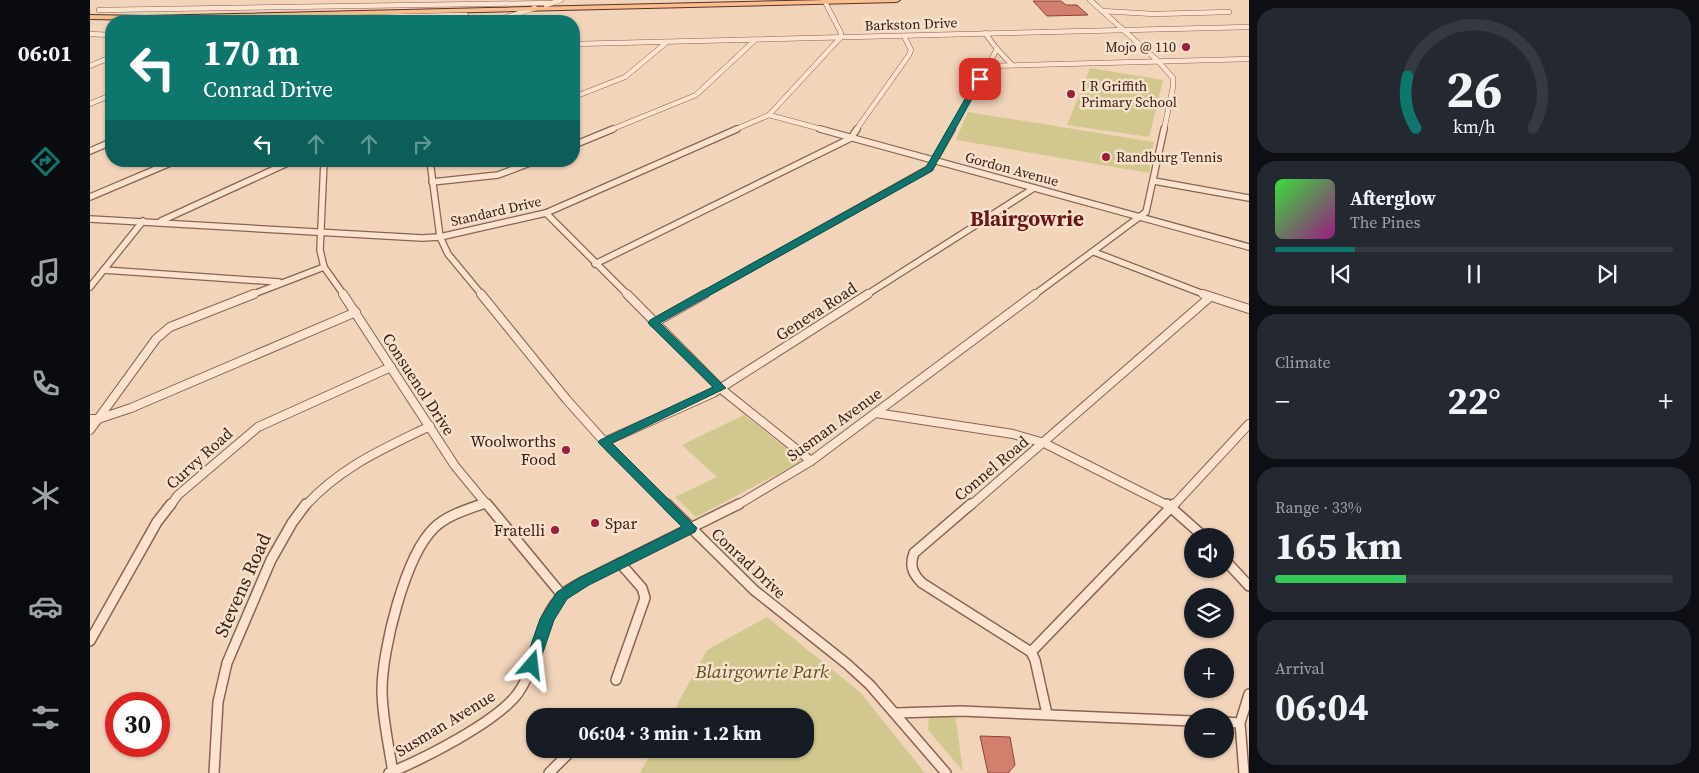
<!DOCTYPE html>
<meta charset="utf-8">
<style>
:root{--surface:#171b24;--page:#242831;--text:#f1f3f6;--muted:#9ea1a6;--line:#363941;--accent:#0f766e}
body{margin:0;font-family:"Source Serif 4",serif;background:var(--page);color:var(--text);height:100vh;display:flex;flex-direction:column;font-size:19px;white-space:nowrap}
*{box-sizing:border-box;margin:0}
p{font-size:16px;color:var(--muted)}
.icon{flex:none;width:28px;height:28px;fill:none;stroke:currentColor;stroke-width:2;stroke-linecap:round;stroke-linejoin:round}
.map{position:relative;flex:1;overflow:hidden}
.sheet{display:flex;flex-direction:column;gap:8px;padding:8px;background:#0d0f14;width:450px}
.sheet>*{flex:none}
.hud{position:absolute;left:15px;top:15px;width:475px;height:152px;border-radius:20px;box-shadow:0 1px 4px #0004;background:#0f766e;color:#fff;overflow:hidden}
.fabs{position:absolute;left:1094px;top:528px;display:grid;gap:10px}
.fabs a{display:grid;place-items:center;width:50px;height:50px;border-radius:50%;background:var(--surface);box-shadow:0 1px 4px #0004;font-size:25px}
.speed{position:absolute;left:15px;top:692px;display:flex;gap:10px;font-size:25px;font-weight:700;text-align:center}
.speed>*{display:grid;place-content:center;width:65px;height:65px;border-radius:50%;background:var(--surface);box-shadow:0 1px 4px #0004;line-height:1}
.speed .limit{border:8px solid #d22;background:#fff;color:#111}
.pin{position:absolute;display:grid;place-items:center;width:42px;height:42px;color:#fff;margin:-21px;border-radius:10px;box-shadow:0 2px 8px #0006}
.me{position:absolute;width:55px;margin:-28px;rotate:17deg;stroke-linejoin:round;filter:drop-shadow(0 0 4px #0008)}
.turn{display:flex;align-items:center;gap:18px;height:105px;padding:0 15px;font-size:22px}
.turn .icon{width:65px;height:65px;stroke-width:2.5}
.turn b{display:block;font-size:35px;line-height:42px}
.lanes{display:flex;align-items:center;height:48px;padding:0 15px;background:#0003;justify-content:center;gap:25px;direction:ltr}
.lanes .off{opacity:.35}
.big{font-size:38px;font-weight:700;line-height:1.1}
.sheet .tile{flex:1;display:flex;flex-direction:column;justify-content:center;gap:8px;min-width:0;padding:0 18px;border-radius:20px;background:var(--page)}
.sheet .dial{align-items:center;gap:0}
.dial svg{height:130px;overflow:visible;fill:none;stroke:var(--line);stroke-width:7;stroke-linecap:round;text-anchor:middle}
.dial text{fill:var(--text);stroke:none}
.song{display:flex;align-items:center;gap:15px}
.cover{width:60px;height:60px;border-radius:8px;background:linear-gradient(135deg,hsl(120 70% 55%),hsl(310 70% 35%))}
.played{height:5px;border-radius:2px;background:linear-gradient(90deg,var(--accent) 20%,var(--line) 20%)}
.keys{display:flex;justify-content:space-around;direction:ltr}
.heat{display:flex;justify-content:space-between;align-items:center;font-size:28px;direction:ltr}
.charge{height:8px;border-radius:4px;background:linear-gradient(90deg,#34c759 33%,var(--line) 0)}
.trip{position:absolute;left:436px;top:708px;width:288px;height:50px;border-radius:20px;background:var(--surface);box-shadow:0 1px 4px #0004;font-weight:700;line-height:50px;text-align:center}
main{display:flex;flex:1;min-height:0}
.tab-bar{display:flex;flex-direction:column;width:90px;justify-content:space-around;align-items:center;background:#090b0e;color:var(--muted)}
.tab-bar .icon{width:35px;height:35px}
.tab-bar .current{color:var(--accent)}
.tab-bar b{font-size:22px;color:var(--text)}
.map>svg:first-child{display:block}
.green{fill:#d0c88e}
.building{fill:#d37f6d;stroke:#8b4437}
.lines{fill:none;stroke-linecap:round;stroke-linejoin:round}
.minor-far3-casing{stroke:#8a6353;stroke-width:5.5}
.minor-far2-casing{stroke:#8a6353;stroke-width:8}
.minor-far1-casing{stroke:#8a6353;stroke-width:10}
.minor-casing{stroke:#8a6353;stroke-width:12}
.major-casing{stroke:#573329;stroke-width:2}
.minor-far3{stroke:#fce3cf;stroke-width:4.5}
.minor-far2{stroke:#fce3cf;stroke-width:5.5}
.minor-far1{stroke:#fce3cf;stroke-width:8}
.minor{stroke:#fce3cf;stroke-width:9}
.major{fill:#fabe8e;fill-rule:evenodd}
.route{fill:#0f766e;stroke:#0a4d48}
.poi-dot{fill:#9e1e3f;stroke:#f8e0cb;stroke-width:2}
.labels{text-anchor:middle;stroke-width:5;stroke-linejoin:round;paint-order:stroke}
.far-street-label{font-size:14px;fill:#38211a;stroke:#f8e0cb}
.far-poi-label{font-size:14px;fill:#38211a;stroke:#f8e0cb;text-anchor:start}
.street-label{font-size:16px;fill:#38211a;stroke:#f8e0cb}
.poi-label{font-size:16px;fill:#38211a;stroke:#f8e0cb;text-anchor:end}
.near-street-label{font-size:19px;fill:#38211a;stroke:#f8e0cb}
.near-park-label{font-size:19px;font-style:italic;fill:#56561f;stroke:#f8e0cb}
.district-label{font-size:21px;font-weight:bold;fill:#681518;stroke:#f8e0cb}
</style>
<main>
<nav class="tab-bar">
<b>06:01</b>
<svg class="icon current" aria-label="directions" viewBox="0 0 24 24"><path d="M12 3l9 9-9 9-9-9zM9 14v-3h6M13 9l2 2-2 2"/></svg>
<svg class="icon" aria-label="music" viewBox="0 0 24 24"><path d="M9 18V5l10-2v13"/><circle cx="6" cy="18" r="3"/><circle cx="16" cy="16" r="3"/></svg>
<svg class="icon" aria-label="phone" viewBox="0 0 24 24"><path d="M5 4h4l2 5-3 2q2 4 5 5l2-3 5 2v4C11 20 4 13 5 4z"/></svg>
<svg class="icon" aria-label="climate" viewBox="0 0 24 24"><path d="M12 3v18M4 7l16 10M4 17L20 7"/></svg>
<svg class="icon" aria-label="car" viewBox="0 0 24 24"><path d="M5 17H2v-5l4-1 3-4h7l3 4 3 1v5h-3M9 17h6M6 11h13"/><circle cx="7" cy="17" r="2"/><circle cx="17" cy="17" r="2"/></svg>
<svg class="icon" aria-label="filters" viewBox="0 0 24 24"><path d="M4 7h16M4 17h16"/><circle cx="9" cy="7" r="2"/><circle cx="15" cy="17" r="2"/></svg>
</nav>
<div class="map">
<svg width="1159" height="773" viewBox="0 0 1159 773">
<rect width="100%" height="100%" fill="#f2d4bb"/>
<!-- green -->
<g class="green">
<polygon points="1000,68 1073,80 1059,137 977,125"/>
<polygon points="878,112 1064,142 1059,173 866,140"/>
<polygon points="654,415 712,461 606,517 585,497 627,477 592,445"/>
<polygon points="677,617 770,692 835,773 550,773 563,749 715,749 715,716 581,716 617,650"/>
<polygon points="847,713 865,714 873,771 838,730 839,718"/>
</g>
<!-- building -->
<g class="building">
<polygon points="943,1 971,1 976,5 987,5 998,15 957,16"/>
<polygon points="890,736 920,737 925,765 918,773 898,773"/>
</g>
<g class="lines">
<defs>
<g id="minor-far3">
<polyline points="1000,0 1068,61 1083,78 1083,87 1074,130"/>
<polyline points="456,5 471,0"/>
<polyline points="9,10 460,3"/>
<polyline points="1012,11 1064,14 1139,12"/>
<polyline points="168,19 376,15"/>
<polyline points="404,21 445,8"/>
<polyline points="0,34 21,35"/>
<polyline points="484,44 1159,27"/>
<polyline points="907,49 922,65"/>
<polyline points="0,66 21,57"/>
<polyline points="897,66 1159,59"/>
<polyline points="484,97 535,77 577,42"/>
<polyline points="0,104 21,95"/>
<polyline points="679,115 735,130"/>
<polyline points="520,130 606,95 665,40"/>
<polyline points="644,130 679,115 751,37 751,33 734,0"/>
<polyline points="766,130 819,55 821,50 814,36"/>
<polyline points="861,130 907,49 895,33"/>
</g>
<g id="minor-far2">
<polyline points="730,129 1159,247"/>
<polyline points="484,145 523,129"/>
<polyline points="0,151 21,142"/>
<polyline points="234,161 230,250 234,267 254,295"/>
<polyline points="340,161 350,237 358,254 392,295"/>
<polyline points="1064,181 1159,198"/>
<polyline points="342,182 408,175 445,161"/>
<polyline points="0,197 85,161"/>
<polyline points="456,213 538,295"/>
<polyline points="0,219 332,238 350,237 456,213 647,129"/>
<polyline points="71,221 202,161"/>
<polyline points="1004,252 1116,295"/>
<polyline points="505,264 761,138 767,129"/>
<polyline points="14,270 189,282"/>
<polyline points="0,287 53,221"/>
<polyline points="161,295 234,267"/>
<polyline points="613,295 840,168 862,129"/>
<polyline points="776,295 944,188"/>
<polyline points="944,295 1056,212 1074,129"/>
</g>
<g id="minor-far1">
<polyline points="253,294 365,466 398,506"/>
<polyline points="391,294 477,400 520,448 579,506"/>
<polyline points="537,294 630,388 721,461"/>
<polyline points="1113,294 1159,309"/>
<polyline points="564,323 615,294"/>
<polyline points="786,413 923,434 954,443 1079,506"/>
<polyline points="0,419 8,419 41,408 266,312"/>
<polyline points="0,430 66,339 80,327 164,294"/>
<polyline points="514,442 623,393 778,294"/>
<polyline points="80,506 88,495 168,427 301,367"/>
<path d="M 215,506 C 252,466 293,449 340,426"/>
<polyline points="388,506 396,503"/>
<polyline points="646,506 721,461 945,294"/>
<polyline points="880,506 1120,297"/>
<polyline points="1083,506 1159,424"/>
</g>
<g id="minor">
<polyline points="397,504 472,595"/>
<polyline points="577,504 664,590 757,664 780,685 856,773"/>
<path d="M 881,504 L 824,553 C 819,566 823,574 832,583 L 941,652"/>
<polyline points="1077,504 1113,536"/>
<polyline points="1135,560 1159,586"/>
<polyline points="0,641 67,522 81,504"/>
<polyline points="526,680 555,598 552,588 530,563"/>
<polyline points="806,713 871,711 1102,721"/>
<polyline points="957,714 945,660 941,652 1084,504"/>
<polyline points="1135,722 1149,723"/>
<polyline points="124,773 128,702 137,663 181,560 202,523 216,504"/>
<path d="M 299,773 C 333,759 407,722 428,693 C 450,663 445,619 475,593 C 480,588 488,585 494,581 L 649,504"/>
<path d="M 303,773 C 299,746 292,717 292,690 C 292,650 315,556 344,528 C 356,516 375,510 392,504"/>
<polyline points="459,773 483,749"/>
<polyline points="1154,773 1150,723 1159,694"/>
</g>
<polygon id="major" points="738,0 810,0 807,2 56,20 0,19 0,15 56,16"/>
</defs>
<!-- minor-far3 casing -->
<use href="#minor-far3" class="minor-far3-casing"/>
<!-- minor-far2 casing -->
<use href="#minor-far2" class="minor-far2-casing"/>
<!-- minor-far1 casing -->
<use href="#minor-far1" class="minor-far1-casing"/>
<!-- minor casing -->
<use href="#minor" class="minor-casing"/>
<!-- major casing -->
<use href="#major" class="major-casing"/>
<!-- minor-far3 -->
<use href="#minor-far3" class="minor-far3"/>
<!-- minor-far2 -->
<use href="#minor-far2" class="minor-far2"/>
<!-- minor-far1 -->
<use href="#minor-far1" class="minor-far1"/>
<!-- minor -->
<use href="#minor" class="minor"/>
<!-- major -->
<use href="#major" class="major"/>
</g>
<!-- route -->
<polygon class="route" points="887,78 893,79 842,171 570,323 636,388 522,443 607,528 605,532 499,585 477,599 464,620 447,670 442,671 436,670 434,665 450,619 467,592 489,578 592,527 508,442 510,440 623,387 560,325 558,323 560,320 836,167"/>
<!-- markers -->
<g class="poi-dot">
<circle cx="1096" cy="47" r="5"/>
<circle cx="981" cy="94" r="5"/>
<circle cx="1016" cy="157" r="5"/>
<circle cx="476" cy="450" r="5"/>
<circle cx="505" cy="523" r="5"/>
<circle cx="465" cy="530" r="5"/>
</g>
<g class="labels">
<!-- far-street labels -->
<g class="far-street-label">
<text transform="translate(821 24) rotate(-2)" y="5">Barkston Drive</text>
<text transform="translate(922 169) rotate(15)" y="5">Gordon Avenue</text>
<text transform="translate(406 211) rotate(-13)" y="5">Standard Drive</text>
</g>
<!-- far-poi labels -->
<g class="far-poi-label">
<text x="1086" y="52" text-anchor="end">Mojo @ 110</text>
<text x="991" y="91">I R Griffith<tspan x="991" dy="16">Primary School</tspan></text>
<text x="1026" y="162">Randburg Tennis</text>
</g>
<!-- street labels -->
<g class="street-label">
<text transform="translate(726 311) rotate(-33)" y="6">Geneva Road</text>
<text transform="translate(329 384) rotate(57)" y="6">Consuenol Drive</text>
<text transform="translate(744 424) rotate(-36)" y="6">Susman Avenue</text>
<text transform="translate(109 458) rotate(-42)" y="6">Curvy Road</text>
<text transform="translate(901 468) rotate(-40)" y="6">Connel Road</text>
<text transform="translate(659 563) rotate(43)" y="6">Conrad Drive</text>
<text transform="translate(355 723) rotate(-31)" y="6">Susman Avenue</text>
</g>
<!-- poi labels -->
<g class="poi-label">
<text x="466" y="447">Woolworths<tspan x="466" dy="18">Food</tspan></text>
<text x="515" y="529" text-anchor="start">Spar</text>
<text x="455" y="536">Fratelli</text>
</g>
<!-- near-street labels -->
<g class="near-street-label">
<text transform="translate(152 585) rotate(-66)" y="7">Stevens Road</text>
</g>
<!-- near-park labels -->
<g class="near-park-label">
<text x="672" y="678">Blairgowrie Park</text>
</g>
<!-- district labels -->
<g class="district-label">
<text x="937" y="226">Blairgowrie</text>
</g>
</g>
</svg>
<div class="fabs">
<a><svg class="icon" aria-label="sound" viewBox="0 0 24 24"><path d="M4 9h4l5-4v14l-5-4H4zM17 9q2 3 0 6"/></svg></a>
<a><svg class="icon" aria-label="layers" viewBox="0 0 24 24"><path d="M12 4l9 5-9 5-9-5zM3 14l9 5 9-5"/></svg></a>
<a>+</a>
<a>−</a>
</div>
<div class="speed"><div class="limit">30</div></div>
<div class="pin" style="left:890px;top:79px;background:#d93025"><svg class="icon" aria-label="arrive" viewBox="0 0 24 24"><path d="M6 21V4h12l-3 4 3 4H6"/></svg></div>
<svg class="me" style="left:442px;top:665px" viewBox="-20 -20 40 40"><path d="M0-17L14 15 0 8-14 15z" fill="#0f766e" stroke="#fff" stroke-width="4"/></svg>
<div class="trip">06:04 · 3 min · 1.2 km</div>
<div class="hud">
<div class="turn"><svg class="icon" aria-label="left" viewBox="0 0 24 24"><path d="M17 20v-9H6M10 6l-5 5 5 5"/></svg><div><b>170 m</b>Conrad Drive</div></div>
<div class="lanes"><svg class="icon" aria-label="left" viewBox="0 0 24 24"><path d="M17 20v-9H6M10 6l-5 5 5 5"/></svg><svg class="icon off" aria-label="ahead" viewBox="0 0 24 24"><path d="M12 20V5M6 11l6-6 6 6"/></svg><svg class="icon off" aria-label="ahead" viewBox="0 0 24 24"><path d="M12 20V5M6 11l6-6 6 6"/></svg><svg class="icon off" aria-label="right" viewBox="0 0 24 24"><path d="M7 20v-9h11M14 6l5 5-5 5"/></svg></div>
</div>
</div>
<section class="sheet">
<div class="tile dial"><svg viewBox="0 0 100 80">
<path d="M14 69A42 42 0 1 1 86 69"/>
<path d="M14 69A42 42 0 0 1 9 37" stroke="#0f766e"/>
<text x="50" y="56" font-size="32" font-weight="700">26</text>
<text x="50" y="72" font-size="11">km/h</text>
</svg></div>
<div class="tile">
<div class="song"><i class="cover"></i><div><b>Afterglow</b><p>The Pines</p></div></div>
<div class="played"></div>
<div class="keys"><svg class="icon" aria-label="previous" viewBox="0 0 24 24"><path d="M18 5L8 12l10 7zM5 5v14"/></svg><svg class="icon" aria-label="pause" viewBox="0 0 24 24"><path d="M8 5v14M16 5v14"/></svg><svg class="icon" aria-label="next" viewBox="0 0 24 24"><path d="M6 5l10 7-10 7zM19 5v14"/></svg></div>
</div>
<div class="tile"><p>Climate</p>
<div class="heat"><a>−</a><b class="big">22°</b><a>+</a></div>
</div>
<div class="tile"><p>Range · 33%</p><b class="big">165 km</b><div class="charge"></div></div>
<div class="tile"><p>Arrival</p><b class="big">06:04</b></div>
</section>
</main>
